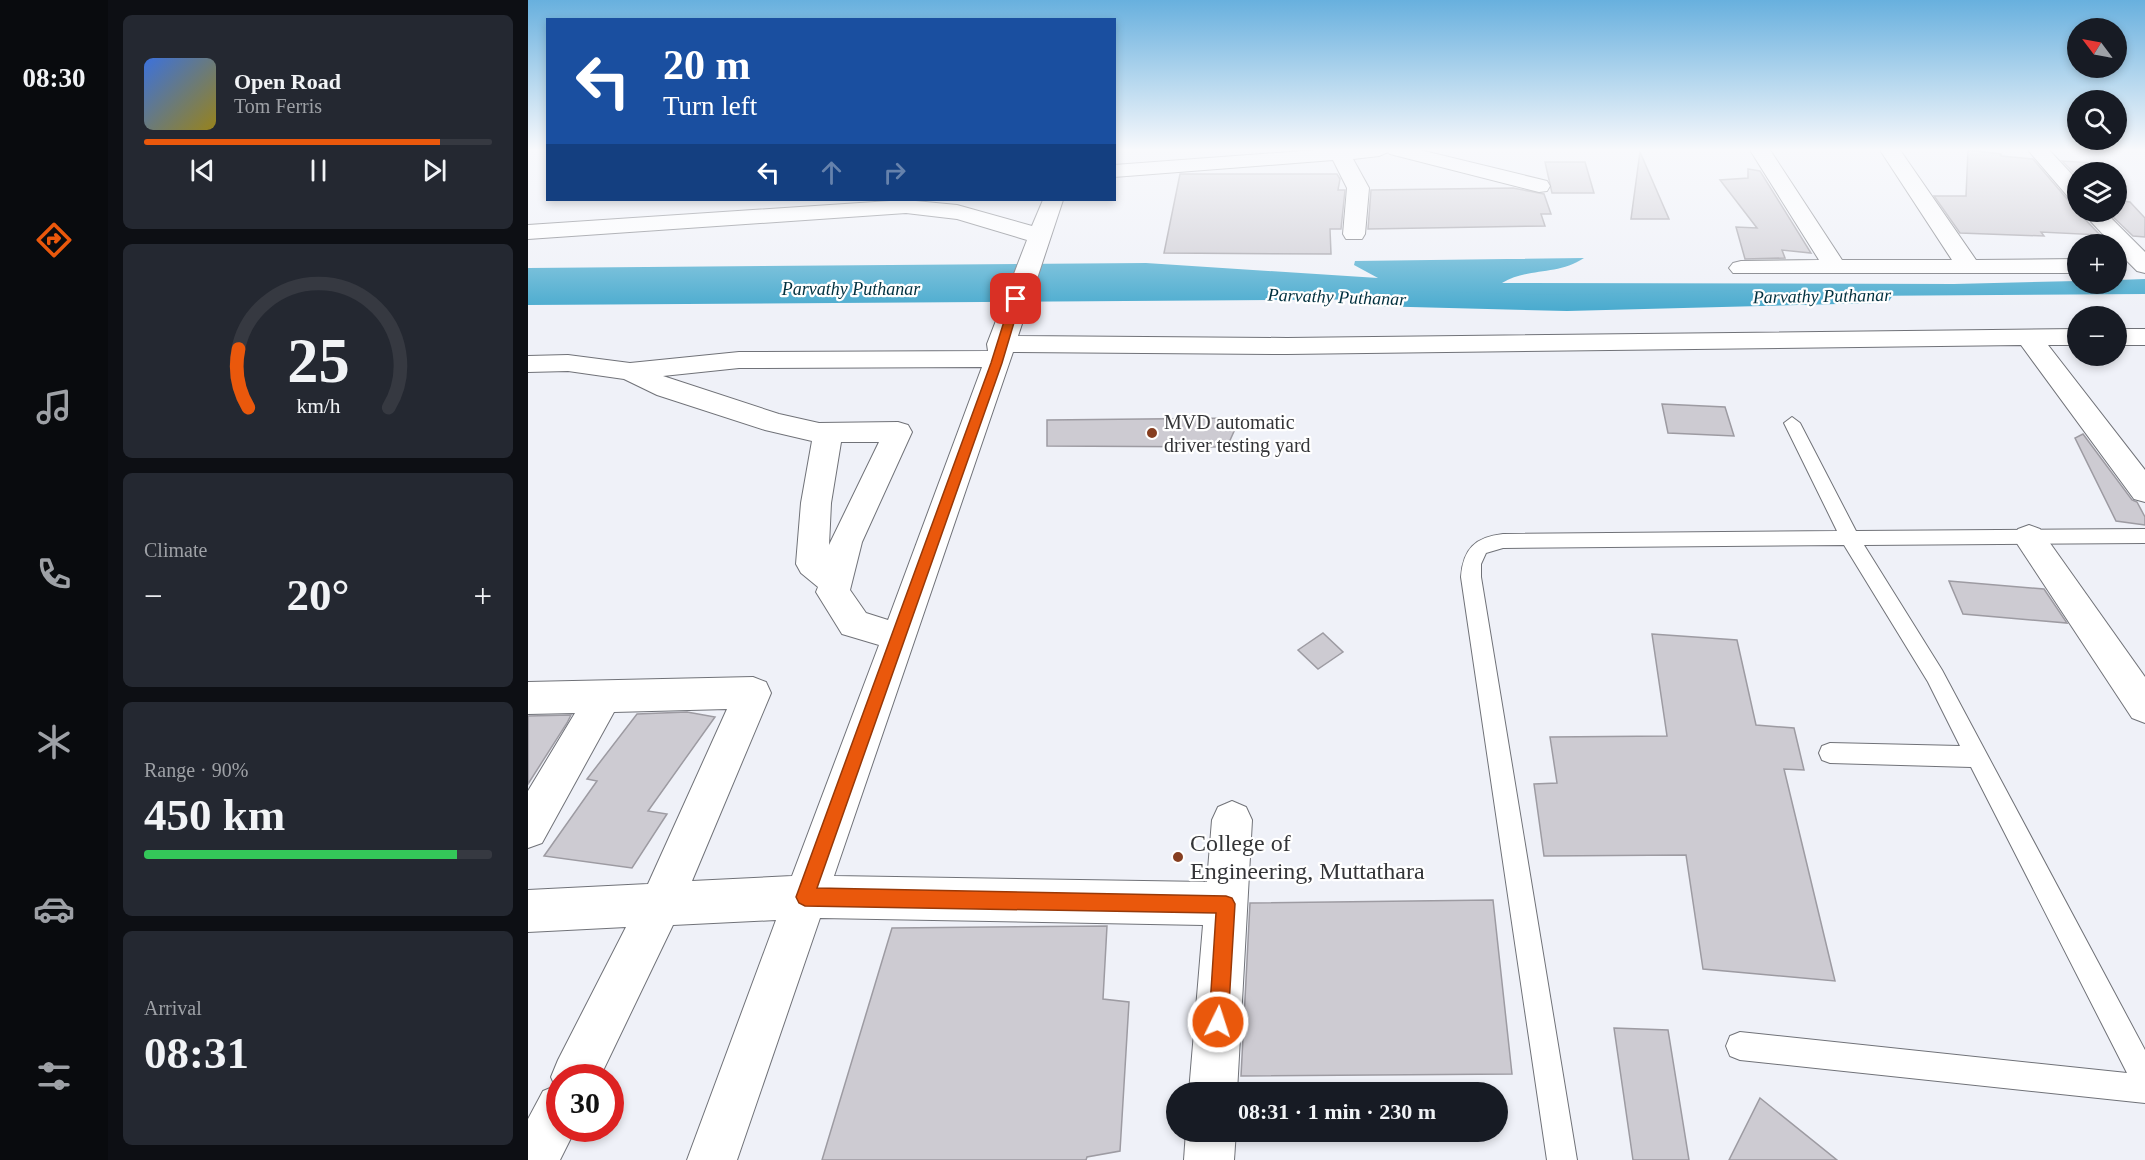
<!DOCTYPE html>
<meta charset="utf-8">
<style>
:root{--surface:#171b24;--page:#242831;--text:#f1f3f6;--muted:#9ea1a6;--line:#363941;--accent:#ea580c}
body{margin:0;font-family:"Times New Roman",serif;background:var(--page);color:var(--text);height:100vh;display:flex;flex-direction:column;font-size:22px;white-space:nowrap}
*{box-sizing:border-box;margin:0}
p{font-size:20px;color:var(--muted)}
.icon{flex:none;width:33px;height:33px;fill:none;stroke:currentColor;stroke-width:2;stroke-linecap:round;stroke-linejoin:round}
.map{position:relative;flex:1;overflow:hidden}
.sheet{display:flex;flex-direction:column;gap:15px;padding:15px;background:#0d0f14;width:420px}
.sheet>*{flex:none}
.banner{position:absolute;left:18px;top:18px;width:570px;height:183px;border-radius:0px;box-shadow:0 3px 9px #0003;background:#1a4fa0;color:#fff;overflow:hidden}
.needle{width:39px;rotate:302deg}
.fabs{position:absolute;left:1539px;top:18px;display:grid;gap:12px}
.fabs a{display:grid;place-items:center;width:60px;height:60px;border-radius:50%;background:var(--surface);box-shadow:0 3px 9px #0003;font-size:30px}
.speed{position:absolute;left:18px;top:1064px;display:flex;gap:12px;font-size:30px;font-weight:700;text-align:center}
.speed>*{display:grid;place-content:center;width:78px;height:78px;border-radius:50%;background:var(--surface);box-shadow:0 3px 9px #0003;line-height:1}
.speed .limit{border:9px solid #d22;background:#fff;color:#111}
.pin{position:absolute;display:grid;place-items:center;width:51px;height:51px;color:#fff;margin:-26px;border-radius:12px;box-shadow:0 3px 9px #0006}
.me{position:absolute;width:66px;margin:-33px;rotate:4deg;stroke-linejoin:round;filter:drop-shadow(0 0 4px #0008)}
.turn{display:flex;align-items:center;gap:21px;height:126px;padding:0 18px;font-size:27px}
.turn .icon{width:78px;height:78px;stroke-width:2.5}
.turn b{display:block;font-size:42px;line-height:51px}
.lanes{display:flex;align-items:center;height:57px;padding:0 18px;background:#0003;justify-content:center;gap:30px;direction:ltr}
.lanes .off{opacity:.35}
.big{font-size:45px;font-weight:700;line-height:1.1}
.sheet .tile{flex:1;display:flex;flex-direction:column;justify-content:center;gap:9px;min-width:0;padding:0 21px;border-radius:9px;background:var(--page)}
.sheet .dial{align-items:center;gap:0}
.dial svg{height:156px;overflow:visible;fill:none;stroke:var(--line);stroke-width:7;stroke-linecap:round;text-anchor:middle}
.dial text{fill:var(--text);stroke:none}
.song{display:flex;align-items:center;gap:18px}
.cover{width:72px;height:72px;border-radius:9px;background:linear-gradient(135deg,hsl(220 70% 55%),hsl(50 70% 35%))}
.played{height:6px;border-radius:3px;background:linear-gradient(90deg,var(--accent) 85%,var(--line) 85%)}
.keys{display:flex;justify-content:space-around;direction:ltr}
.heat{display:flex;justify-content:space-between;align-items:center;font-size:33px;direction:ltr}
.charge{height:9px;border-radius:4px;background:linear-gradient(90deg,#34c759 90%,var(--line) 0)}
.trip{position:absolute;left:638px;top:1082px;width:342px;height:60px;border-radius:30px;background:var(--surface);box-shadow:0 3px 9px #0003;font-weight:700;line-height:60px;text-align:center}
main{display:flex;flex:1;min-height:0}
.dock{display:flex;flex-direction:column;width:108px;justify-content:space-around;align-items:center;background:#090b0e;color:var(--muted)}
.dock .icon{width:42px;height:42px}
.dock .selected{color:var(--accent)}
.dock b{font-size:27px;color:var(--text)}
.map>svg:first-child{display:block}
.water{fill:#48aace}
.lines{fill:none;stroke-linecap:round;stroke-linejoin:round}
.canal{fill:#48aace;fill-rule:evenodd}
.building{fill:#cdcbd2;stroke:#9d9ba2;stroke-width:1.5}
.service-casing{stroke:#707278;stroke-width:2}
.minor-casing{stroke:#707278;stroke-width:2}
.service{fill:#fff;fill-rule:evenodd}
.minor{fill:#fff;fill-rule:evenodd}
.route{fill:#ea580c;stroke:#983908;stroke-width:1.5}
.poi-dot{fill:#863e20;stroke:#fff;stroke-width:2}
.labels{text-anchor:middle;stroke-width:4.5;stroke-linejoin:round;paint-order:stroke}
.far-water-label{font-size:18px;font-style:italic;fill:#01303f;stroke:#fff}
.poi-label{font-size:20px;fill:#343538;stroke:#fff;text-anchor:start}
.near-poi-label{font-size:24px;fill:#343538;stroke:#fff;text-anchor:start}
</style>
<main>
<nav class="dock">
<b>08:30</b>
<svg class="icon selected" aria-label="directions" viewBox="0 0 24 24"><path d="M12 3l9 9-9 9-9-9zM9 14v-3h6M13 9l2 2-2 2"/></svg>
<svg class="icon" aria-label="music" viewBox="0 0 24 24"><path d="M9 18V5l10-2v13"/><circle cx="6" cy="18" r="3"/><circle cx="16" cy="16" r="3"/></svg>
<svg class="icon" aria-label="phone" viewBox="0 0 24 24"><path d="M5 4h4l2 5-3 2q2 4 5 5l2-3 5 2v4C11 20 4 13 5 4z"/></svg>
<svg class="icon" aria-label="climate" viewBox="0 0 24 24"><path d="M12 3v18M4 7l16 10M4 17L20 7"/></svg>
<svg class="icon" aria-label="car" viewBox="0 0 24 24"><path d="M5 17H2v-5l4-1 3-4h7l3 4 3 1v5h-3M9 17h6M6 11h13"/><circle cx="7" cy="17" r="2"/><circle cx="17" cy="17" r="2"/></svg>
<svg class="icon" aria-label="filters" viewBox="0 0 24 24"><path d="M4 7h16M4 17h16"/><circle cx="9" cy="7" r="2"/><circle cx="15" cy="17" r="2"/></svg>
</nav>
<section class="sheet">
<div class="tile">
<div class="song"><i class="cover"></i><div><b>Open Road</b><p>Tom Ferris</p></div></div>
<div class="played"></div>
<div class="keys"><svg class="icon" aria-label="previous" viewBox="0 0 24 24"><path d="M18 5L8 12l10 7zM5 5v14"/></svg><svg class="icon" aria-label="pause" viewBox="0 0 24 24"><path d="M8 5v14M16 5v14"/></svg><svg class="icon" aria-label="next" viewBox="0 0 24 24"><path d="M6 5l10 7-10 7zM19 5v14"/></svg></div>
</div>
<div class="tile dial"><svg viewBox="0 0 100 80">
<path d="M14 69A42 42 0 1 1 86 69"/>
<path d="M14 69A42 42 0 0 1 9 39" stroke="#ea580c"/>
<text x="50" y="56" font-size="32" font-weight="700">25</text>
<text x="50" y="72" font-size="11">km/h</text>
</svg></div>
<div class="tile"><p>Climate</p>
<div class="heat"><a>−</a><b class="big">20°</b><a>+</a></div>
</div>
<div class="tile"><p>Range · 90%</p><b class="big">450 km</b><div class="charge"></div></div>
<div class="tile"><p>Arrival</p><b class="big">08:31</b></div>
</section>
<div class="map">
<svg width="1617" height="1160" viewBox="0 0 1617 1160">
<rect width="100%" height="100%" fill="#eff1f8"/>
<!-- water -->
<path class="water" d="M 1056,258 C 1029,276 1001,267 974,283 L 1426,284 L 1549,281 L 1550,284 L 1588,284 L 1589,280 L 1617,279 L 1617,294 L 0,305 L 0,268 L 618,263 L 850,278 L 826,265 L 827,261 Z"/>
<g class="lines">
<!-- canal -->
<polygon class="canal" points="1351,287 1361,289 1365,295 1361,301 1351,303 1039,311 844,306 834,304 830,298 834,292 844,290 1039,295"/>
</g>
<!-- building -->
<g class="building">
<polygon points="1440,150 1473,154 1473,156 1505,159 1540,200 1550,202 1550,212 1572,235 1513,232 1516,236 1432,233 1406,196 1438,196"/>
<polygon points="1112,152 1141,219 1103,219"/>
<polygon points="1534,161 1565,163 1572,172 1550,172 1550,177"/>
<polygon points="1017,162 1057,162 1066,193 1024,193"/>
<polygon points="1220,169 1232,171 1283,253 1254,250 1257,258 1217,259 1208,227 1229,228 1192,180 1220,178"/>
<polygon points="652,174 809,174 812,179 810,190 817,190 813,229 802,229 803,254 636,253"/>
<polygon points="985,188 1016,194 1023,214 1013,214 1017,226 840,229 843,190"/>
<polygon points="1588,194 1594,201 1602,202 1617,218 1617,237 1605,236 1580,212 1588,212"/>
<polygon points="1134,404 1197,407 1206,436 1140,433"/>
<polygon points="712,418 699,447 519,446 519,420"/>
<polygon points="1555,434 1604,500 1609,502 1617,517 1617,525 1588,521 1547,438"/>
<polygon points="1421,581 1516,589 1539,623 1435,614"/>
<polygon points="795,633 815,652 790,669 770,650"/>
<polygon points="1124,634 1209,640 1228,725 1266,728 1276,770 1256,769 1307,981 1175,969 1158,855 1016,856 1006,784 1029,783 1022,737 1139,736"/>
<polygon points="159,712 187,717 120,811 139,814 104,868 16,856 69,781 59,779 109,714"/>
<polygon points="43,715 39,723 0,784 0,716"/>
<polygon points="965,900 984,1074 713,1076 722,903"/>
<polygon points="579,926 575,999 601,1002 592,1151 559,1157 558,1160 294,1160 364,928"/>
<polygon points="1086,1028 1140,1030 1161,1160 1105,1160"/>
<polygon points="1232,1098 1309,1160 1201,1160"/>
</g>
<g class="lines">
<defs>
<path id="service" d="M 1264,417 L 1272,423 L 1328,531 L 1617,529 L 1617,543 L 1336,545 L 1414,670 L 1617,1050 L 1617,1103 L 1212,1060 L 1202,1056 L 1198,1046 L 1202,1036 L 1212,1032 L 1599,1073 L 1443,767 L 1302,763 L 1294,760 L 1291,753 L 1294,746 L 1302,743 L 1432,746 L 1400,682 L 1316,545 L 975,548 L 958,553 L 953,564 L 953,577 L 1049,1160 L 1019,1160 L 933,577 C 935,549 947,537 975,534 L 1309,531 L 1256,423 Z"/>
<g id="minor">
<polygon points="789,150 892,150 1019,181 1022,186 1019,191 1011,192 862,154 860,152 851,156 825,159 841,188 837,234 834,239 818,239 815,234 819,188 805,160 586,177 586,165"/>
<polygon points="1222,150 1242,150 1314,260 1424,260 1352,150 1372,150 1448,260 1550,259 1550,273 1205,273 1201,268 1205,263 1213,261 1291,260"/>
<polygon points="1500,150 1521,150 1550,181 1550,200 1542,199"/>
<path d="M 377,200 L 429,205 L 504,226 L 515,200 L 535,200 L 490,336 L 759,338 L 1550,329 L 1550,345 L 1520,345 L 1617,470 L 1617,502 L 1606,499 L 1493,345 L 759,354 L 485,352 L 306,876 L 679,882 L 684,820 L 690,807 L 704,801 L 718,807 L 724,820 L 709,1092 L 661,1092 L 675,925 L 292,918 L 209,1160 L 159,1160 L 248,920 L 145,925 L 72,1077 L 32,1077 L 32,1128 L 48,1128 L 32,1160 L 0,1160 L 0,1119 L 15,1091 L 27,1086 L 23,1077 L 30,1060 L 98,927 L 0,932 L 0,890 L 120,884 L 199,709 L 86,712 L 14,843 L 0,848 L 0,791 L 47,713 L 0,714 L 0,682 L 225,677 L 238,682 L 243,693 L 164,881 L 264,876 L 351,645 L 314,634 L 288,592 L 290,587 L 273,573 L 268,564 L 273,503 L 284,441 L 237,430 L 129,395 L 96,379 L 40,371 L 0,372 L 0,356 L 40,355 L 102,363 L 211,352 L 460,351 L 459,344 L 499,240 L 429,219 L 378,213 L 0,239 L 0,225 ZM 454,367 L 360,620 L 338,613 L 322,590 L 334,542 L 384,432 L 380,425 L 370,422 L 291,423 L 251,414 L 135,376 L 211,368 ZM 313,442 L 351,442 L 301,545 L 303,503 Z"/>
<polygon points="1554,212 1577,212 1617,252 1617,273 1609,271 1588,250 1588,244 1584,244"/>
<rect x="1588" y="329" width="29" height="16"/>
<polygon points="1501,525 1512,529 1617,677 1617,723 1604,718 1490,545 1485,537 1490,529"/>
<polygon points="658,1131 708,1131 706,1160 656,1160"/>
</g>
</defs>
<!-- service casing -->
<use href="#service" class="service-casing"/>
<!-- minor casing -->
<use href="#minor" class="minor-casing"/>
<!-- service -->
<use href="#service" class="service"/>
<!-- minor -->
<use href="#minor" class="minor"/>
</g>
<!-- sky -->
<linearGradient id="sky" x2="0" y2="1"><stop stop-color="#68b0de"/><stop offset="0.48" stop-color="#f8f9fc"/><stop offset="1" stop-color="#f8f9fc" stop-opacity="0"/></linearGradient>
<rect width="1617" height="312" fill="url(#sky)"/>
<!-- route -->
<polygon class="route" points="484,296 493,299 474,363 289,888 698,896 704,898 707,904 700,1022 697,1028 690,1031 683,1028 681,1022 688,913 277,906 271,903 268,897 463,363"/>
<!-- markers -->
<g class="poi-dot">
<circle cx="624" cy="433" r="6"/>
<circle cx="650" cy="857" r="6"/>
</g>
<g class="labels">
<!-- far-water labels -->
<g class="far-water-label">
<text x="323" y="295">Parvathy Puthanar</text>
<text transform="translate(1294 296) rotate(-1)" y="6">Parvathy Puthanar</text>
<text transform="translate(809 297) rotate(2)" y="6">Parvathy Puthanar</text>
</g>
<!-- poi labels -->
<g class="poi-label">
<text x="636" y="429">MVD automatic<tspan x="636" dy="23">driver testing yard</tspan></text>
</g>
<!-- near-poi labels -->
<g class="near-poi-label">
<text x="662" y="851">College of<tspan x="662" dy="28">Engineering, Muttathara</tspan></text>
</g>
</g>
</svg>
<div class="fabs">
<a><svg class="needle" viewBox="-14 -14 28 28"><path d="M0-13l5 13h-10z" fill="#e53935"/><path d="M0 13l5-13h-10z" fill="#9ea1a6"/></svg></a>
<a><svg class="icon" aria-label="search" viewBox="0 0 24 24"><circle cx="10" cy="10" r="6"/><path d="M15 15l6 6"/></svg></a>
<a><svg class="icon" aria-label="layers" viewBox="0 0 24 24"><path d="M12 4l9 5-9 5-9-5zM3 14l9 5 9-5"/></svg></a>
<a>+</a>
<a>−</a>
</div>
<div class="speed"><div class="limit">30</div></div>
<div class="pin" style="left:488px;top:299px;background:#d93025"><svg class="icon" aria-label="arrive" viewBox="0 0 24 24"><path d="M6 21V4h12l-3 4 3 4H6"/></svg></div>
<svg class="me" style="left:690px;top:1022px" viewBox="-20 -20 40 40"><circle r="17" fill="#ea580c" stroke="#fff" stroke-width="3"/><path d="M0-11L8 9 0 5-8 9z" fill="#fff"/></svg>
<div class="trip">08:31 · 1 min · 230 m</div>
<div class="banner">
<div class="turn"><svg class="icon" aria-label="left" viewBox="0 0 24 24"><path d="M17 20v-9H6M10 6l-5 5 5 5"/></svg><div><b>20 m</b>Turn left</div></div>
<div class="lanes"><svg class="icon" aria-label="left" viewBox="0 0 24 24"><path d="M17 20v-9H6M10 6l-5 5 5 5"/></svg><svg class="icon off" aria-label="ahead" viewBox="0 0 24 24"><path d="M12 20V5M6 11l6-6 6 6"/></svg><svg class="icon off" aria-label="right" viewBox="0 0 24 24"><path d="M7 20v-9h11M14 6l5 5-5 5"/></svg></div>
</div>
</div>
</main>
